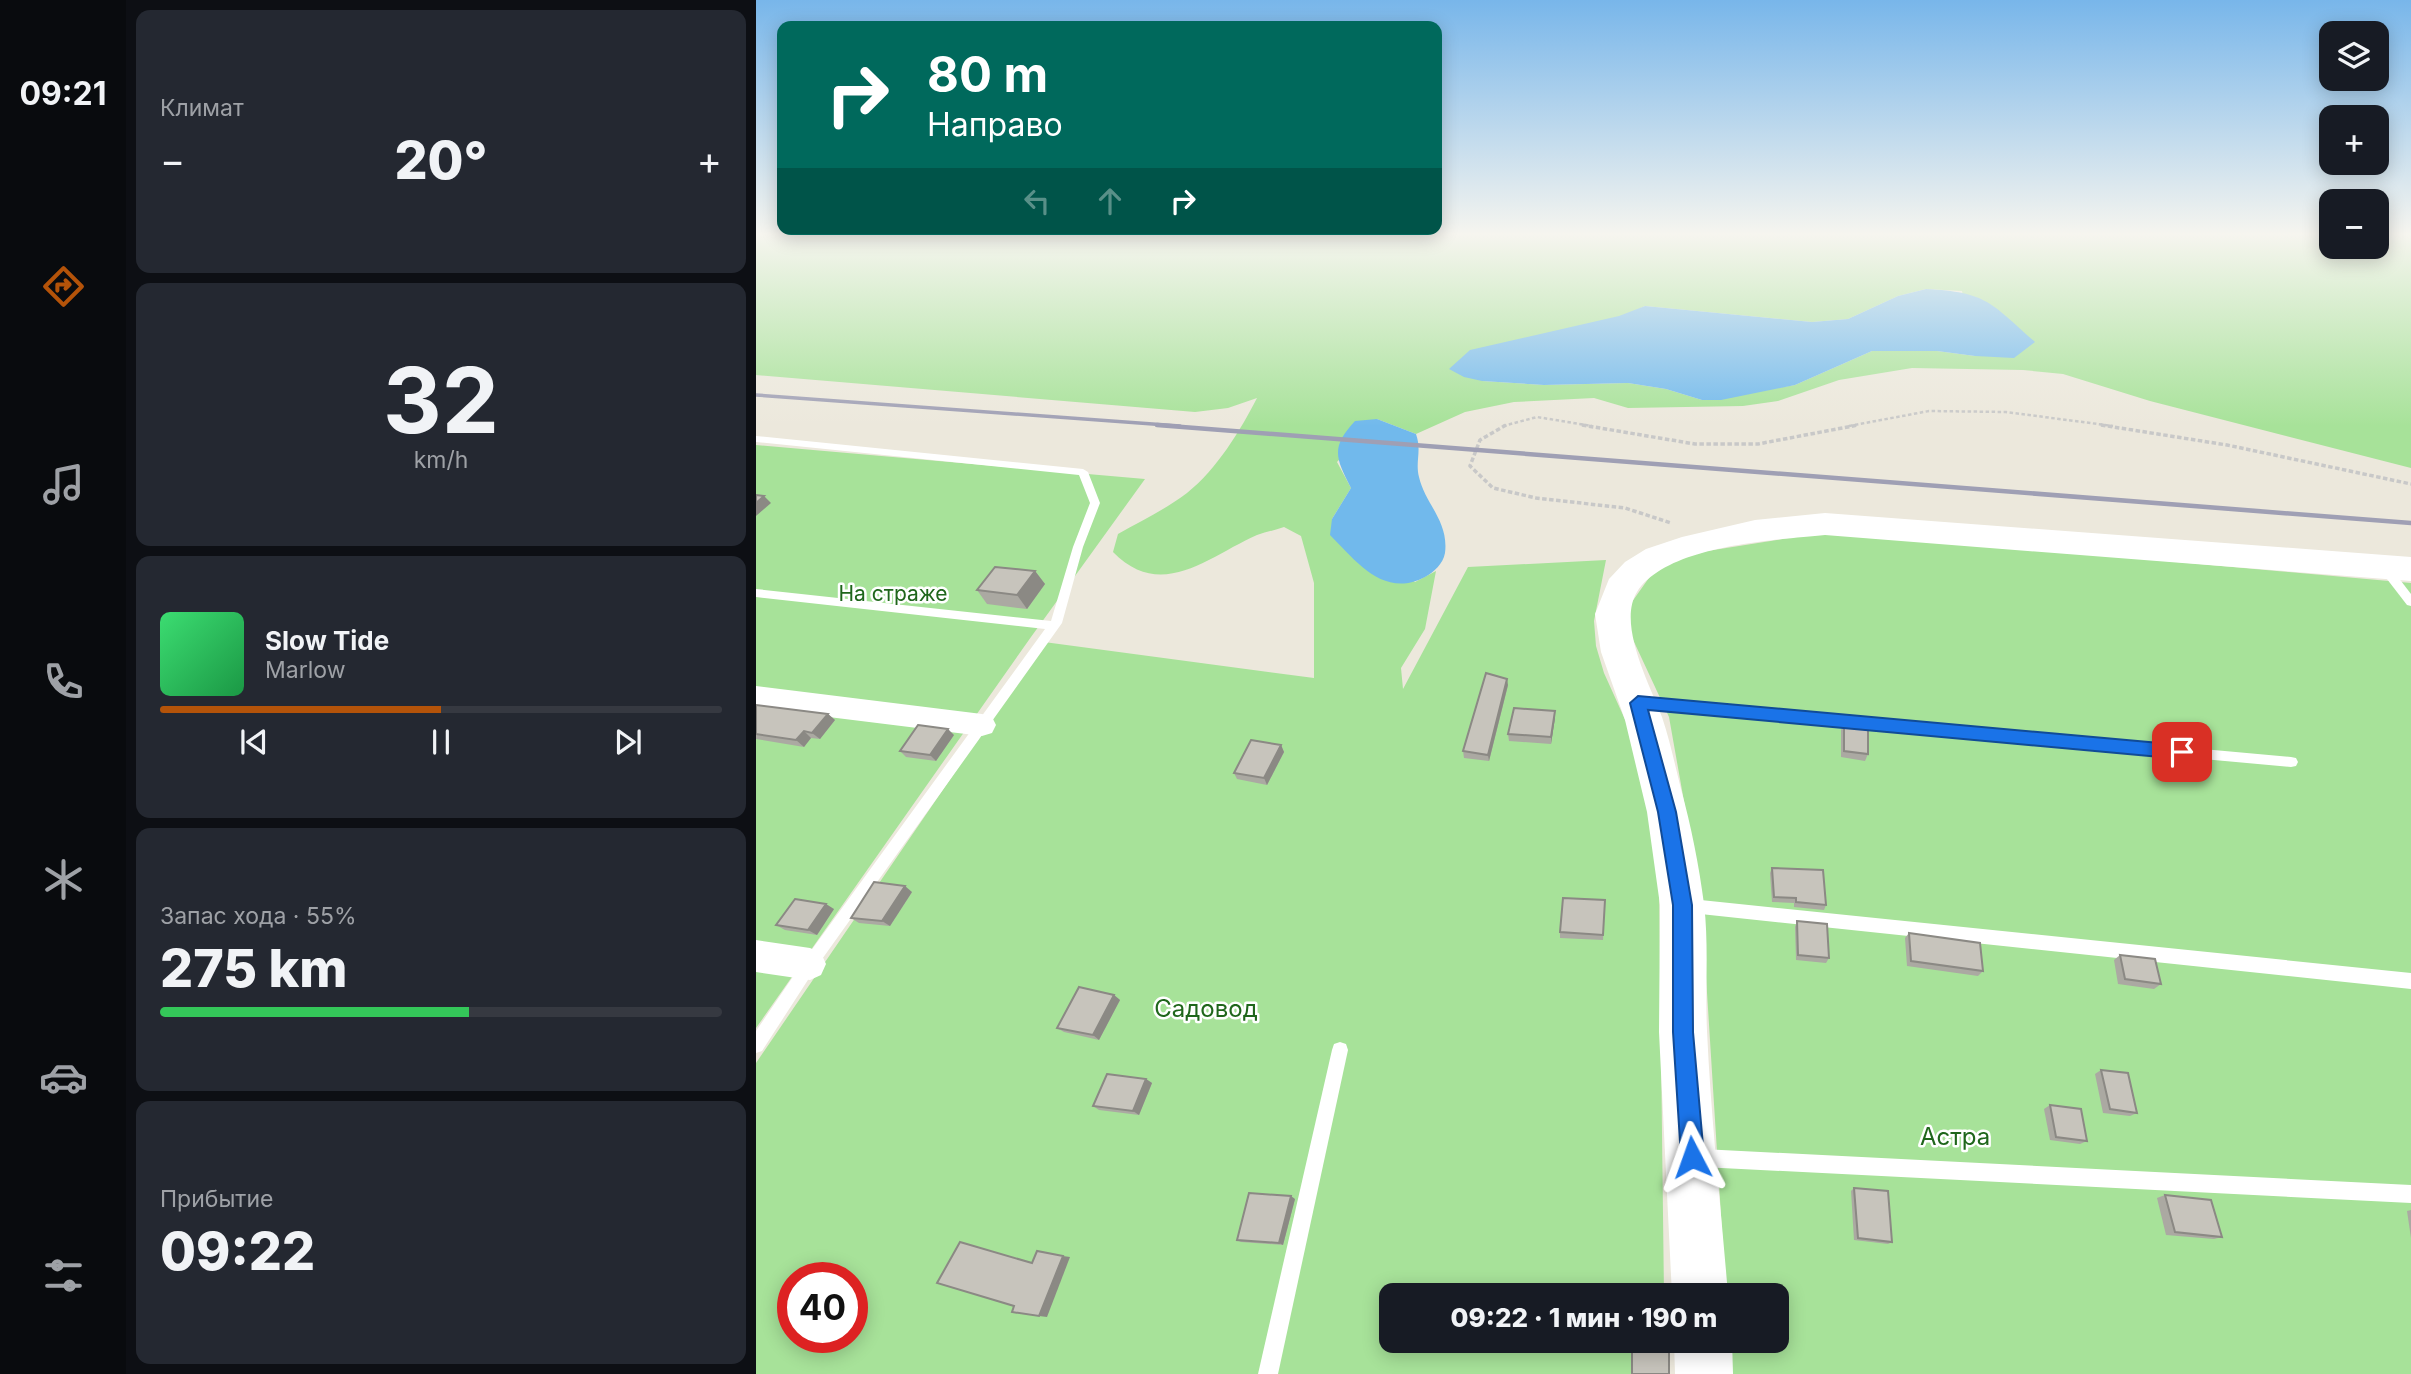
<!DOCTYPE html>
<html lang="ru">
<meta charset="utf-8">
<style>
:root{--surface:#171b24;--page:#242831;--text:#f1f3f6;--muted:#9ea1a6;--line:#363941;--accent:#b45309}
body{margin:0;font-family:Inter,sans-serif;background:var(--page);color:var(--text);height:100vh;display:flex;flex-direction:column;font-size:26px;white-space:nowrap}
*{box-sizing:border-box;margin:0}
p{font-size:23px;color:var(--muted)}
.icon{flex:none;width:38px;height:38px;fill:none;stroke:currentColor;stroke-width:2;stroke-linecap:round;stroke-linejoin:round}
.map{position:relative;flex:1;overflow:hidden}
.details{display:flex;flex-direction:column;gap:10px;padding:10px;background:#0d0f14;width:630px}
.details>*{flex:none}
.hud{position:absolute;left:21px;top:21px;width:665px;height:214px;border-radius:14px;box-shadow:0 4px 18px #0003;background:#00695c;color:#fff;overflow:hidden}
.controls{position:absolute;left:1563px;top:21px;display:grid;gap:14px}
.controls a{display:grid;place-items:center;width:70px;height:70px;border-radius:14px;background:var(--surface);box-shadow:0 4px 18px #0003;font-size:35px}
.speed{position:absolute;left:21px;top:1262px;display:flex;gap:14px;font-size:35px;font-weight:700;text-align:center}
.speed>*{display:grid;place-content:center;width:91px;height:91px;border-radius:50%;background:var(--surface);box-shadow:0 4px 18px #0003;line-height:1}
.speed .limit{border:10px solid #d22;background:#fff;color:#111}
.pin{position:absolute;display:grid;place-items:center;width:60px;height:60px;color:#fff;margin:-30px;border-radius:14px;box-shadow:0 4px 10px #0006}
.me{position:absolute;width:77px;margin:-38px;rotate:356deg;stroke-linejoin:round;filter:drop-shadow(0 0 5px #0008)}
.turn{display:flex;align-items:center;gap:24px;height:147px;padding:0 35px;font-size:32px}
.turn .icon{width:91px;height:91px;stroke-width:2.5}
.turn b{display:block;font-size:49px;line-height:60px}
.lanes{display:flex;align-items:center;height:66px;padding:0 35px;background:#0003;justify-content:center;gap:35px;direction:ltr}
.lanes .off{opacity:.35}
.big{font-size:52px;font-weight:800;line-height:1.1}
.details .tile{flex:1;display:flex;flex-direction:column;justify-content:center;gap:10px;min-width:0;padding:0 24px;border-radius:14px;background:var(--page)}
.details .dial{align-items:center;gap:0}
.dial b{font-size:91px;line-height:1}
.song{display:flex;align-items:center;gap:21px}
.cover{width:84px;height:84px;border-radius:10px;background:linear-gradient(135deg,hsl(140 70% 55%),hsl(140 70% 35%))}
.played{height:7px;border-radius:4px;background:linear-gradient(90deg,var(--accent) 50%,var(--line) 50%)}
.keys{display:flex;justify-content:space-around;direction:ltr}
.heat{display:flex;justify-content:space-between;align-items:center;font-size:38px;direction:ltr}
.charge{height:10px;border-radius:5px;background:linear-gradient(90deg,#34c759 55%,var(--line) 0)}
.trip{position:absolute;left:623px;top:1283px;width:410px;height:70px;border-radius:14px;background:var(--surface);box-shadow:0 4px 18px #0003;font-weight:800;line-height:70px;text-align:center}
main{display:flex;flex:1;min-height:0}
.menu{display:flex;flex-direction:column;width:126px;justify-content:space-around;align-items:center;background:#090b0e;color:var(--muted)}
.menu .icon{width:49px;height:49px}
.menu .on{color:var(--accent)}
.menu b{font-size:32px;color:var(--text)}
.map>svg:first-child{display:block}
.green{fill:#a7e299;fill-rule:evenodd}
.water{fill:#71b9ec}
.lines{fill:none;stroke-linecap:round;stroke-linejoin:round}
.path-far1{stroke:#c8c8c8;stroke-width:2.5;stroke-dasharray:3.5 2.5;stroke-linecap:butt}
.path{stroke:#c8c8c8;stroke-width:3.5;stroke-dasharray:4.5 2.5;stroke-linecap:butt}
.lane{fill:#fff;fill-rule:evenodd}
.street{fill:#fff;fill-rule:evenodd}
.secondary{fill:#fff;fill-rule:evenodd}
.rail-far1{stroke:#9f9fb4;stroke-width:3.5}
.rail{stroke:#9f9fb4;stroke-width:4.5}
.wall{fill:#aba9a2}
.shaded-wall{fill:#8b8984}
.building{fill:#c7c4bc;stroke:#8b8984;stroke-width:2}
.route{fill:#1a73e8;stroke:#114b97;stroke-width:2}
.labels{text-anchor:middle;stroke-width:5;stroke-linejoin:round;paint-order:stroke}
.park-label{font-size:21px;fill:#1f661b;stroke:#fff}
.near-park-label{font-size:24px;fill:#1f661b;stroke:#fff}
</style>
<main>
<nav class="menu">
<b>09:21</b>
<svg class="icon on" aria-label="directions" viewBox="0 0 24 24"><path d="M12 3l9 9-9 9-9-9zM9 14v-3h6M13 9l2 2-2 2"/></svg>
<svg class="icon" aria-label="music" viewBox="0 0 24 24"><path d="M9 18V5l10-2v13"/><circle cx="6" cy="18" r="3"/><circle cx="16" cy="16" r="3"/></svg>
<svg class="icon" aria-label="phone" viewBox="0 0 24 24"><path d="M5 4h4l2 5-3 2q2 4 5 5l2-3 5 2v4C11 20 4 13 5 4z"/></svg>
<svg class="icon" aria-label="climate" viewBox="0 0 24 24"><path d="M12 3v18M4 7l16 10M4 17L20 7"/></svg>
<svg class="icon" aria-label="car" viewBox="0 0 24 24"><path d="M5 17H2v-5l4-1 3-4h7l3 4 3 1v5h-3M9 17h6M6 11h13"/><circle cx="7" cy="17" r="2"/><circle cx="17" cy="17" r="2"/></svg>
<svg class="icon" aria-label="filters" viewBox="0 0 24 24"><path d="M4 7h16M4 17h16"/><circle cx="9" cy="7" r="2"/><circle cx="15" cy="17" r="2"/></svg>
</nav>
<section class="details">
<div class="tile"><p>Климат</p>
<div class="heat"><a>−</a><b class="big">20°</b><a>+</a></div>
</div>
<div class="tile dial"><b>32</b><p>km/h</p></div>
<div class="tile">
<div class="song"><i class="cover"></i><div><b>Slow Tide</b><p>Marlow</p></div></div>
<div class="played"></div>
<div class="keys"><svg class="icon" aria-label="previous" viewBox="0 0 24 24"><path d="M18 5L8 12l10 7zM5 5v14"/></svg><svg class="icon" aria-label="pause" viewBox="0 0 24 24"><path d="M8 5v14M16 5v14"/></svg><svg class="icon" aria-label="next" viewBox="0 0 24 24"><path d="M6 5l10 7-10 7zM19 5v14"/></svg></div>
</div>
<div class="tile"><p>Запас хода · 55%</p><b class="big">275 km</b><div class="charge"></div></div>
<div class="tile"><p>Прибытие</p><b class="big">09:22</b></div>
</section>
<div class="map">
<svg width="1655" height="1374" viewBox="0 0 1655 1374">
<rect width="100%" height="100%" fill="#ece8dc"/>
<!-- green -->
<g class="green">
<path d="M 0,234 L 1575,234 L 1575,247 L 1620,247 L 1621,234 L 1655,234 L 1655,468 L 1394,401 L 1307,374 L 1267,370 L 1156,368 L 1083,380 L 1022,401 L 987,406 L 872,408 L 838,398 L 758,402 L 709,412 L 660,434 L 621,419 L 581,462 L 595,488 L 576,519 L 659,582 L 680,571 L 669,629 L 645,668 L 647,689 L 712,567 L 850,560 L 838,621 L 840,646 L 848,673 L 876,735 L 902,807 L 908,1295 L 635,1295 L 635,1340 L 909,1341 L 909,1374 L 0,1374 L 0,1063 L 288,642 L 558,678 L 558,583 L 545,536 L 528,527 C 519,530 510,532 501,535 C 453,556 406,602 357,552 L 362,534 C 385,521 410,509 431,493 C 461,469 484,431 501,398 L 472,408 L 439,412 L 0,375 ZM 1170,289 L 1206,291 L 1219,356 L 1181,351 L 1116,351 L 1039,385 L 946,400 L 910,389 L 872,383 L 788,385 L 726,381 L 889,306 L 1056,322 L 1092,319 L 1142,296 ZM 37,1278 L 96,1278 L 96,1337 L 37,1337 Z"/>
<polygon points="0,445 389,479 275,637 0,1028"/>
<polygon points="1077,531 1655,583 1655,1374 975,1374 973,1341 1020,1340 1020,1295 970,1295 945,897 913,717 866,616 907,558"/>
</g>
<!-- water -->
<g class="water">
<path d="M 1170,289 C 1231,292 1235,303 1279,342 L 1258,358 L 1219,356 L 1181,351 L 1116,351 L 1039,385 L 965,400 L 946,400 L 910,389 L 872,383 L 788,385 L 726,381 L 708,377 L 693,369 L 714,350 L 863,316 L 889,306 L 1056,322 L 1092,319 L 1142,296 Z"/>
<path d="M 621,419 L 660,434 C 666,451 659,462 663,477 C 669,504 693,521 689,553 C 687,564 678,572 669,577 C 628,599 600,561 574,535 L 576,519 L 595,488 C 580,458 574,448 599,421 Z"/>
</g>
<g class="lines">
<!-- path-far1 -->
<g class="path-far1">
<polyline points="747,426 781,417 836,426"/>
<polyline points="1093,426 1173,411 1250,412 1357,426"/>
</g>
<!-- path -->
<g class="path">
<polyline points="750,425 724,440 714,466 737,488 780,498 869,508 915,523"/>
<polyline points="826,425 939,444 1002,444 1102,425"/>
<polyline points="1345,425 1471,445 1655,484"/>
</g>
<!-- lane -->
<g class="lane">
<polygon points="0,436 327,469 332,472 344,503 327,547 306,623 59,969 6,1051 0,1053 0,1031 49,959 289,629 0,597 0,589 295,621 317,547 334,503 323,475 0,442"/>
<polygon points="1628,563 1632,564 1655,594 1655,606 1651,605 1624,570 1623,567 1624,564"/>
<polygon points="884,698 1535,757 1540,758 1542,762 1540,766 1535,767 884,708 880,707 878,703 880,699"/>
<polygon points="935,899 1655,973 1655,989 935,913 930,911 928,906 930,901"/>
<polygon points="584,1042 590,1044 592,1050 522,1374 502,1374 576,1050 578,1044"/>
<polygon points="946,1149 1655,1185 1655,1203 946,1167 940,1164 937,1158 940,1152"/>
</g>
<!-- street -->
<g class="street">
<polygon points="0,686 226,714 236,717 240,725 236,733 226,736 0,708"/>
<polygon points="0,940 54,948 65,953 70,964 65,975 54,980 0,972"/>
</g>
<!-- secondary -->
<g class="secondary">
<path d="M 1069,513 L 1655,557 L 1655,581 L 1069,535 C 1019,540 911,545 881,592 C 861,624 894,685 906,717 C 914,741 919,765 925,789 C 935,826 943,865 948,904 C 953,945 949,989 951,1031 C 955,1119 965,1207 972,1295 L 916,1295 L 903,1032 L 904,905 L 891,812 L 869,720 L 845,652 L 839,614 L 853,579 L 869,562 L 890,549 L 926,537 L 999,520 Z"/>
<polygon points="918,1340 976,1340 977,1374 919,1374"/>
</g>
<!-- rail-far1 -->
<polyline class="rail-far1" points="0,395 424,426"/>
<!-- rail -->
<polyline class="rail" points="401,425 1655,523"/>
</g>
<!-- wall -->
<g class="wall">
<polygon points="279,571 289,584 271,609 231,604 221,590"/>
<polygon points="752,685 733,761 708,758 707,751"/>
<polygon points="0,705 72,714 79,720 64,739 55,738 48,747 0,739"/>
<polygon points="799,711 799,718 795,744 753,741 752,734"/>
<polygon points="1088,724 1112,754 1109,761 1085,757 1085,730"/>
<polygon points="198,735 180,761 150,757 144,751"/>
<polygon points="525,745 528,752 511,785 481,779 478,773"/>
<polygon points="1016,868 1070,905 1068,910 1038,907 1038,903 1016,902 1014,873"/>
<polygon points="156,892 134,926 103,923 95,918"/>
<polygon points="849,900 847,940 804,938 804,932"/>
<polygon points="78,909 61,935 29,930 20,925"/>
<polygon points="1041,921 1073,958 1070,963 1040,960 1039,927"/>
<polygon points="1153,933 1227,971 1222,976 1151,966 1149,938"/>
<polygon points="1364,955 1405,984 1398,989 1362,984 1358,960"/>
<polygon points="358,995 364,1000 343,1040 308,1032 301,1028"/>
<polygon points="1345,1070 1381,1113 1374,1116 1347,1113 1339,1074"/>
<polygon points="390,1079 396,1083 383,1115 343,1110 337,1106"/>
<polygon points="1294,1105 1331,1141 1324,1144 1294,1140 1288,1109"/>
<polygon points="1098,1188 1136,1242 1132,1244 1098,1240 1095,1191"/>
<polygon points="1409,1195 1466,1237 1458,1239 1410,1235 1401,1198"/>
<polygon points="539,1199 527,1245 485,1242 481,1240"/>
<polygon points="1655,1210 1655,1238 1651,1211"/>
</g>
<!-- shaded-wall -->
<g class="shaded-wall">
<polygon points="8,496 15,503 0,516 0,503"/>
<polygon points="279,571 289,584 271,609 261,595"/>
<polygon points="751,679 752,685 733,761 732,755"/>
<polygon points="799,711 799,718 795,744 795,737"/>
<polygon points="72,714 79,720 64,739 56,733"/>
<polygon points="192,729 198,735 180,761 174,755"/>
<polygon points="48,731 55,738 48,747 40,740"/>
<polygon points="525,745 528,752 511,785 508,778"/>
<polygon points="149,886 156,892 134,926 126,921"/>
<polygon points="70,904 78,909 61,935 52,930"/>
<polygon points="358,995 364,1000 343,1040 337,1035"/>
<polygon points="390,1079 396,1083 383,1115 377,1111"/>
<polygon points="535,1196 539,1199 527,1245 523,1243"/>
<polygon points="307,1256 314,1257 291,1317 283,1316"/>
</g>
<!-- building -->
<g class="building">
<polygon points="0,495 8,496 0,503"/>
<polygon points="239,567 279,571 261,595 221,590"/>
<polygon points="730,673 751,679 732,755 707,751"/>
<polygon points="0,705 72,714 56,733 48,731 40,740 0,734"/>
<polygon points="758,708 799,711 795,737 752,734"/>
<polygon points="1088,724 1112,728 1112,754 1088,751"/>
<polygon points="162,725 192,729 174,755 144,751"/>
<polygon points="495,740 525,745 508,778 478,773"/>
<polygon points="1016,868 1067,870 1070,905 1040,902 1040,898 1018,897"/>
<polygon points="118,882 149,886 126,921 95,918"/>
<polygon points="807,898 849,900 847,935 804,932"/>
<polygon points="39,899 70,904 52,930 20,925"/>
<polygon points="1041,921 1071,924 1073,958 1042,955"/>
<polygon points="1153,933 1224,943 1227,971 1155,961"/>
<polygon points="1364,955 1399,959 1405,984 1369,979"/>
<polygon points="323,987 358,995 337,1035 301,1028"/>
<polygon points="1345,1070 1372,1073 1381,1113 1354,1109"/>
<polygon points="351,1074 390,1079 377,1111 337,1106"/>
<polygon points="1294,1105 1325,1109 1331,1141 1300,1137"/>
<polygon points="1098,1188 1132,1191 1136,1242 1102,1238"/>
<polygon points="493,1193 535,1196 523,1243 481,1240"/>
<polygon points="1409,1195 1455,1200 1466,1237 1419,1232"/>
<polygon points="204,1242 276,1263 281,1251 307,1256 283,1316 256,1312 258,1306 181,1283"/>
<rect x="876" y="1340" width="37" height="34"/>
</g>
<!-- sky -->
<linearGradient id="sky" x2="0" y2="1"><stop stop-color="#78b6ea"/><stop offset="0.55" stop-color="#f6f5ef"/><stop offset="1" stop-color="#f6f5ef" stop-opacity="0"/></linearGradient>
<rect width="1655" height="426" fill="url(#sky)"/>
<!-- route -->
<polygon class="route" points="882,696 1426,745 1432,747 1435,752 1432,757 1426,759 892,710 920,812 936,905 937,1032 948,1157 944,1165 936,1168 929,1165 925,1157 917,1032 917,905 902,812 874,703"/>
<g class="labels">
<!-- park labels -->
<g class="park-label">
<text x="137" y="601">На страже</text>
</g>
<!-- near-park labels -->
<g class="near-park-label">
<text x="450" y="1017">Садовод</text>
<text x="1199" y="1145">Астра</text>
</g>
</g>
</svg>
<div class="controls">
<a><svg class="icon" aria-label="layers" viewBox="0 0 24 24"><path d="M12 4l9 5-9 5-9-5zM3 14l9 5 9-5"/></svg></a>
<a>+</a>
<a>−</a>
</div>
<div class="speed"><div class="limit">40</div></div>
<div class="pin" style="left:1426px;top:752px;background:#d93025"><svg class="icon" aria-label="arrive" viewBox="0 0 24 24"><path d="M6 21V4h12l-3 4 3 4H6"/></svg></div>
<svg class="me" style="left:936px;top:1157px" viewBox="-20 -20 40 40"><path d="M0-17L14 15 0 8-14 15z" fill="#1a73e8" stroke="#fff" stroke-width="4"/></svg>
<div class="trip">09:22 · 1 мин · 190 m</div>
<div class="hud">
<div class="turn"><svg class="icon" aria-label="right" viewBox="0 0 24 24"><path d="M7 20v-9h11M14 6l5 5-5 5"/></svg><div><b>80 m</b>Направо</div></div>
<div class="lanes"><svg class="icon off" aria-label="left" viewBox="0 0 24 24"><path d="M17 20v-9H6M10 6l-5 5 5 5"/></svg><svg class="icon off" aria-label="ahead" viewBox="0 0 24 24"><path d="M12 20V5M6 11l6-6 6 6"/></svg><svg class="icon" aria-label="right" viewBox="0 0 24 24"><path d="M7 20v-9h11M14 6l5 5-5 5"/></svg></div>
</div>
</div>
</main>
